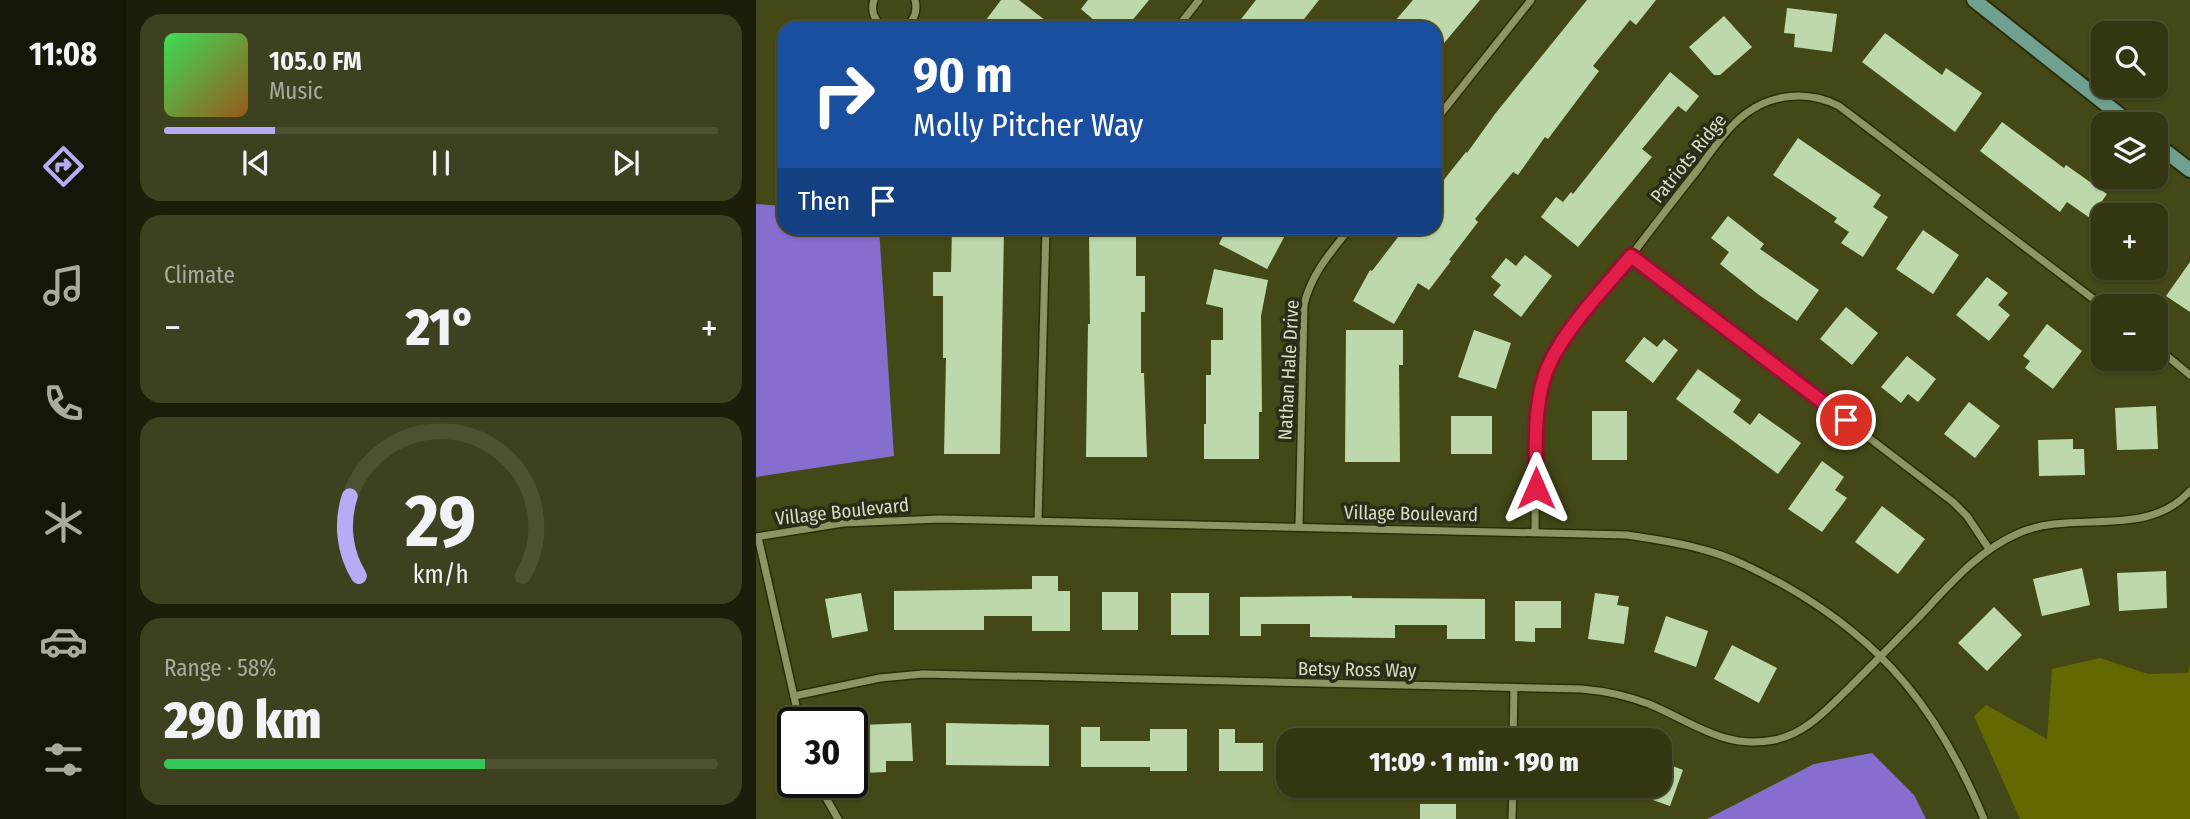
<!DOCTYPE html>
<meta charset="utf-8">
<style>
:root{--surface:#333611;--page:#3e411f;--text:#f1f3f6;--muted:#a9ab9f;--line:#4e5031;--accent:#baaaf6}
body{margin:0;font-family:"Fira Sans Condensed",sans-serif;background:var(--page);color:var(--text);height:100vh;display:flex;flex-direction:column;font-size:26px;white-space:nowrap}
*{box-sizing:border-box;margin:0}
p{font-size:23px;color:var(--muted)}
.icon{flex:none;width:38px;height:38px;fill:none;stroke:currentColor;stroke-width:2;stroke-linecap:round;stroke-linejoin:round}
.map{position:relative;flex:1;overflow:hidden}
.side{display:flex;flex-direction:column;gap:14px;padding:14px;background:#1c1e09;width:630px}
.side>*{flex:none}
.hud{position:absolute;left:21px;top:21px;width:665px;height:214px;border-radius:21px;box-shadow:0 2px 5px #0004,0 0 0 2px var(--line);background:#1a4fa0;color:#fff;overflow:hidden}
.controls{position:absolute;left:1335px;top:21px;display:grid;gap:14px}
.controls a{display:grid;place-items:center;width:77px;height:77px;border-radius:14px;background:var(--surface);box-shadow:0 2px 5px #0004,0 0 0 2px var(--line);font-size:35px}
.speed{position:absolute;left:21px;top:707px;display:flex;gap:14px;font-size:35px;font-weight:700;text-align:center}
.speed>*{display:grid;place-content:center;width:91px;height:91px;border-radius:50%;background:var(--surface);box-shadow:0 2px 5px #0004,0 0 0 2px var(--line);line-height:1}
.speed .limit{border:4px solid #111;border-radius:10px;background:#fff;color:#111}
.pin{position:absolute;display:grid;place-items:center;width:60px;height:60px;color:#fff;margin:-30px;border:4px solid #fff;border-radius:50%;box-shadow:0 2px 7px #0007}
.me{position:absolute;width:77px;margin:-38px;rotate:0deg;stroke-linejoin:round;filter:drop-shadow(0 0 5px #0008)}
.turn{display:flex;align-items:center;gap:24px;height:147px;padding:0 21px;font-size:32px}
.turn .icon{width:91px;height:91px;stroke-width:2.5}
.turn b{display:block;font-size:49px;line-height:60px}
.then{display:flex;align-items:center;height:66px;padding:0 21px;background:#0003;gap:14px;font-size:26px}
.big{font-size:52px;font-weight:800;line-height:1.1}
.side .widget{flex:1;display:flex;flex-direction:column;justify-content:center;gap:10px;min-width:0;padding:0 24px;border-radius:21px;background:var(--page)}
.side .dial{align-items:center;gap:0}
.dial svg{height:182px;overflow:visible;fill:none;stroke:var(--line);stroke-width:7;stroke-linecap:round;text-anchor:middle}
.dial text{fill:var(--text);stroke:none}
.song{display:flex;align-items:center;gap:21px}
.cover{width:84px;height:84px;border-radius:10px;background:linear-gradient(135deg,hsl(130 70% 55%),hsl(30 70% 35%))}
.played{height:7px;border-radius:4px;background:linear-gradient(90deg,var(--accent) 20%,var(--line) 20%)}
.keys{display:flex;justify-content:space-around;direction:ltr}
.heat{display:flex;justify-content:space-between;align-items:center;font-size:38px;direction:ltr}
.charge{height:10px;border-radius:5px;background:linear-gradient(90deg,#34c759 58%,var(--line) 0)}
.trip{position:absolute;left:520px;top:728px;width:396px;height:70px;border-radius:21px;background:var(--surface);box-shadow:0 2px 5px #0004,0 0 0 2px var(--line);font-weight:800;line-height:70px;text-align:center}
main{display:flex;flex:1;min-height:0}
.tab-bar{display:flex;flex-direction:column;width:126px;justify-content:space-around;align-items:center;background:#141607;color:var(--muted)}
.tab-bar .icon{width:49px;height:49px}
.tab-bar .selected{color:var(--accent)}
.tab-bar b{font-size:32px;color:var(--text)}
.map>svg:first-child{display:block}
.green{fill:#636900}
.water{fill:#866ecf}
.building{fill:#bdd9ab}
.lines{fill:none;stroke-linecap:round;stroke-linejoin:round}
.street-casing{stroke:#2b2d08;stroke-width:10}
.secondary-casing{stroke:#2b2d08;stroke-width:18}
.street{stroke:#8f9462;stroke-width:7}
.secondary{stroke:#70a090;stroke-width:14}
.route-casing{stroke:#92132f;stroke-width:18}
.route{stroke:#e11d48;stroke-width:12}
.labels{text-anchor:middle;stroke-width:7;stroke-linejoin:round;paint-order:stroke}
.street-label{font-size:19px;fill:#d8dcc2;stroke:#2b2d18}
</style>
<main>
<nav class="tab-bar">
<b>11:08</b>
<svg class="icon selected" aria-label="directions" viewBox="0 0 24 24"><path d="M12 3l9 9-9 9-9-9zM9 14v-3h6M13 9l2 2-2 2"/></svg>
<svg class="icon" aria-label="music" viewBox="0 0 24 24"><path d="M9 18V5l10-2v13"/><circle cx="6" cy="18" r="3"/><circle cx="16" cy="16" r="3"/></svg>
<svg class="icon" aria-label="phone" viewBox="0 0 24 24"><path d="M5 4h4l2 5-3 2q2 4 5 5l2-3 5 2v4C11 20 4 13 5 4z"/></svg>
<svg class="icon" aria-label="climate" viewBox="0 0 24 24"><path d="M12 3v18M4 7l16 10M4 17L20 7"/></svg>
<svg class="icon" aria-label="car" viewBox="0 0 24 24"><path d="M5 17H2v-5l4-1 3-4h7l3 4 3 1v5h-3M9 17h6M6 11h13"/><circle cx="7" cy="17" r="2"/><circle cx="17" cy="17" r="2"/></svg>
<svg class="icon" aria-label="filters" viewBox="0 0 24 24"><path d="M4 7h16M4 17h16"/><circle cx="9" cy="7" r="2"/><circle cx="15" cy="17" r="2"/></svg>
</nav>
<section class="side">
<div class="widget">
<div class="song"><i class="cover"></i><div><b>105.0 FM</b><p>Music</p></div></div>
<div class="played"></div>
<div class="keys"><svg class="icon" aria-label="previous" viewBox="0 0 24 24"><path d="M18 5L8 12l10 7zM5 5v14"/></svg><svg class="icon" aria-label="pause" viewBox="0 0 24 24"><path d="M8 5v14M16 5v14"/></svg><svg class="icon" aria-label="next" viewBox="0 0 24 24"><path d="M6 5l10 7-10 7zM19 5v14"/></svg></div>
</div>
<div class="widget"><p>Climate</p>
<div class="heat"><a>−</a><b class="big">21°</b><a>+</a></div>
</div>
<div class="widget dial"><svg viewBox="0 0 100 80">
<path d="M14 69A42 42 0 1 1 86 69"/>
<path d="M14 69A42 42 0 0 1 10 34" stroke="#baaaf6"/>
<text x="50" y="56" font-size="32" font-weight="700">29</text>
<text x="50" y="72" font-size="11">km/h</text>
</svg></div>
<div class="widget"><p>Range · 58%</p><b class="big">290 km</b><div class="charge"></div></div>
</section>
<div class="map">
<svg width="1434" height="819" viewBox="0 0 1434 819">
<rect width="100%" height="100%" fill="#444817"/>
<!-- green -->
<polygon class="green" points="1344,658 1392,674 1432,673 1434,664 1434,819 1264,819 1218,716 1230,705 1291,739 1296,669"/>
<!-- water -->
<g class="water">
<polygon points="0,204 28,206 28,228 123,228 138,456 0,477"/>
<polygon points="1116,753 1158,795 1170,819 951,819 1058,764"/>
</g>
<!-- building -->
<g class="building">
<polygon points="245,0 263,0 299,28 224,28"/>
<polygon points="332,0 393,0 370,28 347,28 325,9"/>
<polygon points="500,0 563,0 541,28 478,28"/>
<polygon points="657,0 724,0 679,54 679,28 633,28"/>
<polygon points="831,0 900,0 880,25 874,20 837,66 843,71 792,139 789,137 762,175 757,172 719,219 722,222 693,260 695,261 673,290 662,283 638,324 597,301 614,270 616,271 649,228 679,228 679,191 710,152 711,153 739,114"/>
<polygon points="1031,8 1081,14 1076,52 1038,47 1039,34 1028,33"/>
<polygon points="968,16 996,47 964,75 958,75 933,47"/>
<polygon points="1129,33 1186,75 1190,68 1226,93 1199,132 1106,62"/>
<polygon points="914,72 943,96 930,112 922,106 886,149 896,157 822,247 785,217 800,197 807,202 815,192 817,194"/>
<polygon points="1246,122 1308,168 1310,165 1351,194 1334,218 1311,202 1304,212 1224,151"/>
<polygon points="1042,138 1125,195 1117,207 1132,217 1107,257 1085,243 1093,232 1078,222 1081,218 1017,175"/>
<polygon points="972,216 1008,244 1004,249 1063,290 1041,321 1003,295 964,264 973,252 955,238"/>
<polygon points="196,228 248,228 244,454 188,454 190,358 187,358 187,296 177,296 177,272 195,272"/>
<polygon points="333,228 380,228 380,276 389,276 389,312 385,312 385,373 388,373 391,457 330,457 332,324 334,324"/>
<polygon points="471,228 533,228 511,269 463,244"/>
<polygon points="1167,230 1203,255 1177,294 1140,269"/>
<polygon points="769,255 796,276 765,317 737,295 745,285 735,277 750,258 760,266"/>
<polygon points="1434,262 1434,312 1410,296"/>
<polygon points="458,269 512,280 505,316 506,412 503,412 503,459 448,459 448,424 450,424 450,375 455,375 455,340 467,340 467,308 450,304"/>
<polygon points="1231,277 1252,293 1242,305 1254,315 1233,341 1200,315"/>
<polygon points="1090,307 1122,333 1096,365 1064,339"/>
<polygon points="1291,324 1326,351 1297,389 1269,368 1274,361 1267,356"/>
<polygon points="590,330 647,330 647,365 643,365 644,462 589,462"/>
<polygon points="718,330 755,343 740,389 702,377"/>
<polygon points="888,337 901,347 908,339 922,350 897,383 869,361"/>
<polygon points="1151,356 1180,379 1162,402 1152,394 1145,403 1125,387"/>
<polygon points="942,369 985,400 977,412 994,425 1003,413 1045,443 1022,474 920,399"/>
<polygon points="1213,402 1244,426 1219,458 1188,434"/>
<polygon points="1400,406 1402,449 1361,450 1359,408"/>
<rect x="836" y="411" width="35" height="49"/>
<rect x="695" y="416" width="41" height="38"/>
<polygon points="1317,439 1317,449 1328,449 1329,475 1283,476 1282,440"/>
<polygon points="1066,461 1088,477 1079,490 1091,498 1066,532 1032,509"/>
<polygon points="1126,506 1169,539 1142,574 1099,542"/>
<polygon points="1326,568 1334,605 1286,616 1277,579"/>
<polygon points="1410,571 1411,608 1363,611 1361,573"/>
<polygon points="276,576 302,576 302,591 314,591 314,631 276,631 276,616 228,616 228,630 138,630 138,591 276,589"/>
<rect x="346" y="592" width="36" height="38"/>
<polygon points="105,593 112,631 76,638 69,599"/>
<rect x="415" y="593" width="38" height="42"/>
<polygon points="839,593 863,596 861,605 873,607 868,644 832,639"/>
<polygon points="596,596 596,598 729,599 729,639 691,639 691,625 639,625 639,638 554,637 554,624 505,624 505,636 484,636 484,597"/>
<polygon points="759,601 805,601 805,628 779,628 779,642 759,641"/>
<polygon points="1238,607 1266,635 1231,671 1202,643"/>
<polygon points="910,616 952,631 940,667 898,652"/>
<polygon points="976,645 1021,668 1003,703 958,679"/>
<polygon points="155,723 157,761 130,761 130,772 108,773 105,725"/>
<polygon points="190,723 293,725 293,766 190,765"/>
<polygon points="325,727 344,727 344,741 394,741 394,729 431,729 431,771 394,771 394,767 325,767"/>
<polygon points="463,729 479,729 479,743 507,743 507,771 463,771"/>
<polygon points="903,761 927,770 914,806 862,788 862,786 903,786"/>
<rect x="664" y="804" width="36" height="15"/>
</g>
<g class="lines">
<defs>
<g id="street">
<path d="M 118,0 C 114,12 119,22 130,28"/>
<path d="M 146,28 C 158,22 162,12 159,0"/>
<polyline points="421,28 443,0"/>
<polyline points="679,121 775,0"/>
<polyline points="875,256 1197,502 1211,516 1233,549"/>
<polyline points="1400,347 1434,375"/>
<polyline points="282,521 290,228"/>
<path d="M 543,527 L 548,305 C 555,274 575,252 594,228"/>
<path d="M 779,531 C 780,481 774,420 790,372 C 804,331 851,287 878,252 C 899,224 921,196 943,168 C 957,149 972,126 992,112 C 1019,93 1054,91 1083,106 L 1348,307"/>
<path d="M 0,537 L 87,523 L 184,519 L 871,535 C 896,539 921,542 945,549 C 974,556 1002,571 1028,585 C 1129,642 1184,713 1228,819"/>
<polyline points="2,537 44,723"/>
<path d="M 38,696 L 124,678 L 167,674 L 826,689 C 848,691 872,696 893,704 C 936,722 969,750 1018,740 C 1049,734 1069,711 1091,690 C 1116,665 1141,640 1166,614 C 1195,583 1223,550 1263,533 C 1318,509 1390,540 1434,491"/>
<polyline points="757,740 758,688"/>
<polyline points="61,782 82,819"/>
<polyline points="756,819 757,786"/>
</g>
<g id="secondary">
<polyline points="1218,0 1375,124"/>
<polyline points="1400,144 1434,170"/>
</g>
</defs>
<!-- street casing -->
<use href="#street" class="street-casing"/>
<!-- secondary casing -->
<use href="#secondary" class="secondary-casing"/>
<!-- street -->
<use href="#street" class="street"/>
<!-- secondary -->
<use href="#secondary" class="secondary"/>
</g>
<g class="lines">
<defs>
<path id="route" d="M 780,488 C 780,451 777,411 789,375 C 803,334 848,289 875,256 L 1090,420"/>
</defs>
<!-- route casing -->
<use href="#route" class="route-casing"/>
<!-- route -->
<use href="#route" class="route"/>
</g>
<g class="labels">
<!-- street labels -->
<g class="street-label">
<text transform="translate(932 158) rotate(-51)" y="7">Patriots Ridge</text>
<text transform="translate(532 370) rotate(-87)" y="7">Nathan Hale Drive</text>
<text transform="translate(86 511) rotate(-6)" y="7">Village Boulevard</text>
<text transform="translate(655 513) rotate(1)" y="7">Village Boulevard</text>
<text transform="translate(601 669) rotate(1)" y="7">Betsy Ross Way</text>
</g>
</g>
</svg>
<div class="controls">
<a><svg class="icon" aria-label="search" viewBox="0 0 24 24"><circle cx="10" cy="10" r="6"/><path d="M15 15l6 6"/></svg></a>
<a><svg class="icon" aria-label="layers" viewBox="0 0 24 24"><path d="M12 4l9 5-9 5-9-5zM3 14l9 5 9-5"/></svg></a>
<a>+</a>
<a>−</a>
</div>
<div class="speed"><div class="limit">30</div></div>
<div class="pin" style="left:1090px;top:420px;background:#d93025"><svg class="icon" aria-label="arrive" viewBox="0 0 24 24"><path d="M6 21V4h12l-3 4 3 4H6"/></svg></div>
<svg class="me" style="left:780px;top:488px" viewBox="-20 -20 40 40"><path d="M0-17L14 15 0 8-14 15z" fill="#e11d48" stroke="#fff" stroke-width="4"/></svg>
<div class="trip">11:09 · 1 min · 190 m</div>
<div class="hud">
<div class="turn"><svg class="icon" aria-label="right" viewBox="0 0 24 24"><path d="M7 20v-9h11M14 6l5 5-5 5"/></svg><div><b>90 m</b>Molly Pitcher Way</div></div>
<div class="then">Then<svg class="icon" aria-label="arrive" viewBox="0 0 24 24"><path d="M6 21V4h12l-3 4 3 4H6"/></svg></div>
</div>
</div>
</main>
